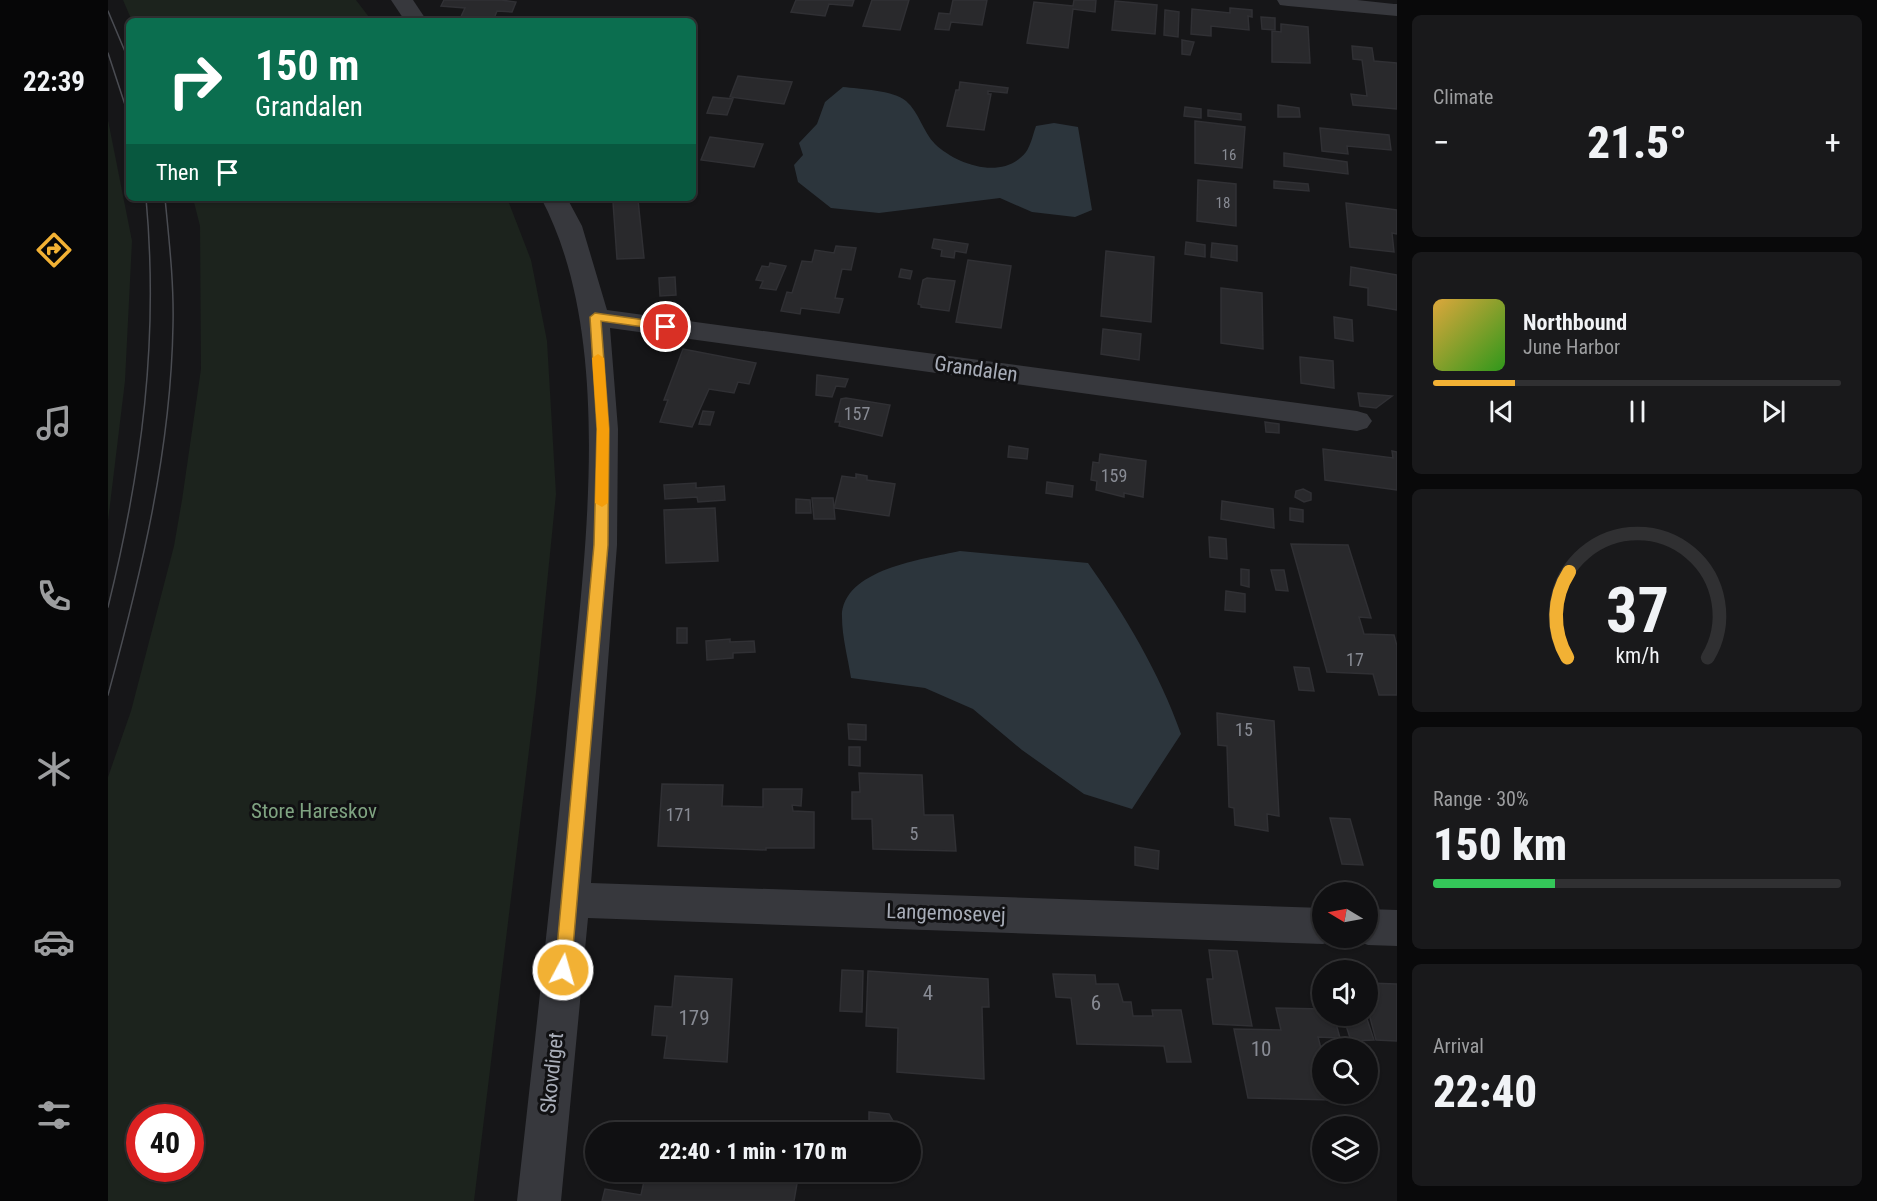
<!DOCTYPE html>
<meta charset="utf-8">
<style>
:root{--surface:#101012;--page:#19191b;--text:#f1f3f6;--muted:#9c9d9f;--line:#303032;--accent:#f2b134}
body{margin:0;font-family:"Roboto Condensed",sans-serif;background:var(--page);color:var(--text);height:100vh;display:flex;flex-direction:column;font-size:22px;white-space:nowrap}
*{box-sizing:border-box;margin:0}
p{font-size:20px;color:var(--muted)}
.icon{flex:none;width:33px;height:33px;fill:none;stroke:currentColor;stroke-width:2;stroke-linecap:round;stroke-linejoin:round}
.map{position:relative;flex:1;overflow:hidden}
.side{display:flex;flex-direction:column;gap:15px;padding:15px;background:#09090a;width:480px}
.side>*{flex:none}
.top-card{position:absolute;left:18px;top:18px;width:570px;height:183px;border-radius:9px;box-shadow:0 2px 4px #0004,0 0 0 2px var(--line);background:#0b6e4f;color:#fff;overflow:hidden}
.needle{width:39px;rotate:280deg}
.tools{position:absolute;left:1204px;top:882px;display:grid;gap:12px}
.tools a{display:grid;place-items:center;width:66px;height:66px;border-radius:50%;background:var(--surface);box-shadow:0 2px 4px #0004,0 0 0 2px var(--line);font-size:30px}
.speed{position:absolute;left:18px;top:1104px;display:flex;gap:12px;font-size:30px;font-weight:700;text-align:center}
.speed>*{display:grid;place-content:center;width:78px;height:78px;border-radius:50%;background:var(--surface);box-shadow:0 2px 4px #0004,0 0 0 2px var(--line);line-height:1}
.speed .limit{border:9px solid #d22;background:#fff;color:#111}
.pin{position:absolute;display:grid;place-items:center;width:51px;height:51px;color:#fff;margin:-26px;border:3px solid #fff;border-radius:50%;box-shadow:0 2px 6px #0007}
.me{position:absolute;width:66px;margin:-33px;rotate:6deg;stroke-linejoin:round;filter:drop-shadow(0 0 4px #0008)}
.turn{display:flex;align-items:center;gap:21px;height:126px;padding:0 30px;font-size:27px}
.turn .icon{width:78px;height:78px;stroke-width:2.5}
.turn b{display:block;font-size:42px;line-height:51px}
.then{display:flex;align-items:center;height:57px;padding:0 30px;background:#0003;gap:12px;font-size:22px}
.big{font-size:45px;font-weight:800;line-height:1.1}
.side .tile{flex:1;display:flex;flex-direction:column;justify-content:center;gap:9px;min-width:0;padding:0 21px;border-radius:9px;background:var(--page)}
.side .dial{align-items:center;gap:0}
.dial svg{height:156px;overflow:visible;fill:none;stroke:var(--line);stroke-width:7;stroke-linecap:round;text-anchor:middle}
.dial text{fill:var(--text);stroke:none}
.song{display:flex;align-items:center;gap:18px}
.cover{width:72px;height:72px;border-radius:9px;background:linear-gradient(135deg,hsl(40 70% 55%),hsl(110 70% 35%))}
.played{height:6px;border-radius:3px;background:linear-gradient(90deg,var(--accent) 20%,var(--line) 20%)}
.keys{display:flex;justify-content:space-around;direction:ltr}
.heat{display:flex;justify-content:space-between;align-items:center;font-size:33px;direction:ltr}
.charge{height:9px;border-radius:4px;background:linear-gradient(90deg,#34c759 30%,var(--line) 0)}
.trip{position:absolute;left:477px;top:1122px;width:336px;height:60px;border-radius:30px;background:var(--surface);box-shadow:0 2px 4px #0004,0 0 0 2px var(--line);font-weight:800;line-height:60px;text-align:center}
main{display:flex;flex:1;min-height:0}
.tabs{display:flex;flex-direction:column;width:108px;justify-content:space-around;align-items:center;background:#060607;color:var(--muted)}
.tabs .icon{width:42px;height:42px}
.tabs .selected{color:var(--accent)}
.tabs b{font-size:27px;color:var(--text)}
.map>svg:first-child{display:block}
.green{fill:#1c231d;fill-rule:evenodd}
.water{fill:#2c353c}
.building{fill:#29292c;stroke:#303034;stroke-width:1.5}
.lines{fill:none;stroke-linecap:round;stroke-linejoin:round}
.minor{fill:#37383d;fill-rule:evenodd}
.tram{stroke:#4a4c52;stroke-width:1.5}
.route{fill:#f2b134;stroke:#9d7322;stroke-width:1.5}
.slow{fill:#f59e0b}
.labels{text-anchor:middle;stroke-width:6;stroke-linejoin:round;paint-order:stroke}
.far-number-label{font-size:15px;fill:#888b94}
.number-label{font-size:18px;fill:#888b94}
.street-label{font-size:21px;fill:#a8adb8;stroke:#111113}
.park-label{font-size:21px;fill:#7fa381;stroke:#111113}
.near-number-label{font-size:21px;fill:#888b94}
</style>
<main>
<nav class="tabs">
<b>22:39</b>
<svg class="icon selected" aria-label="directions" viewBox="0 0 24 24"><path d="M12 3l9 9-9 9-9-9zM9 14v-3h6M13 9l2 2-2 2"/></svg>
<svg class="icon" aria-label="music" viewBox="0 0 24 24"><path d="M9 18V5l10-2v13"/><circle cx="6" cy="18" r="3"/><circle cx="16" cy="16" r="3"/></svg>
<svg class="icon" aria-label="phone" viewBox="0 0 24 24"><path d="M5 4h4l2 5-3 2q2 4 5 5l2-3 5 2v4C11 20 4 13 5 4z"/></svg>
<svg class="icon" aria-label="climate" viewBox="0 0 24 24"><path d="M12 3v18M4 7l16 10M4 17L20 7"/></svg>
<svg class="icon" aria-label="car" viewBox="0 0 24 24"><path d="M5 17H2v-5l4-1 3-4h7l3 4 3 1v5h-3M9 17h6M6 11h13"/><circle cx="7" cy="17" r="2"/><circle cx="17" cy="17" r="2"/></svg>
<svg class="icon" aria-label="filters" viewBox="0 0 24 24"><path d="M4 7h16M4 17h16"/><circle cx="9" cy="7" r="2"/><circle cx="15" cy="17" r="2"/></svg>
</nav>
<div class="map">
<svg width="1289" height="1201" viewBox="0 0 1289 1201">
<rect width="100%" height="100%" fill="#161618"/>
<!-- green -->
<g class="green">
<polygon points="15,0 248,0 264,21 24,21"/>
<polygon points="0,120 24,241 17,381 0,521"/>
<path d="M 85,198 L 399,198 L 423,260 L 439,341 L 448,494 L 428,693 L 366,1201 L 0,1201 L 0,777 L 23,711 L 66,546 L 74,500 L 93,369 L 92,226 ZM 32,1118 L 82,1118 L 82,1168 L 32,1168 Z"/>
</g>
<!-- water -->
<g class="water">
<path d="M 735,87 C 752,89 785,90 798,101 C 811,112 815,132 827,144 C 849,165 895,181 918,152 C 923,145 925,134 928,126 L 946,123 L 970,127 L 984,210 L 967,217 L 924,212 L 892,198 L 771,213 L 723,208 L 690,182 L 686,165 L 695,155 L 691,143 L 709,124 L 717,102 Z"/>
<path d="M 852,551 L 980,563 C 1018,617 1051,672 1073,734 L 1024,809 L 976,794 L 914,750 L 865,709 L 817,688 L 743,678 C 740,658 734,637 734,617 C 734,569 816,559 852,551 Z"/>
</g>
<!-- building -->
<g class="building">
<polygon points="336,0 393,0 408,2 404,12 389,11 385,21 351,21 357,8 333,6"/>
<polygon points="688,0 746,0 744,6 721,4 717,16 683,12"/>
<polygon points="764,0 801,0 792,30 755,26"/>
<polygon points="845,0 879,0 874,25 843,22 841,30 827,29 831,13 842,14"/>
<polygon points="966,0 988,0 987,12 965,9 960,48 919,43 926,2 965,6"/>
<polygon points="1007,1 1049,5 1047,34 1004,30"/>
<polygon points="1122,8 1144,10 1144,17 1140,16 1141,30 1103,26 1103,36 1083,34 1084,9 1122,13"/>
<polygon points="1057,10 1071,12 1070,37 1056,35"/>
<polygon points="1153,17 1167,18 1167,30 1154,29"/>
<polygon points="1173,24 1200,27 1202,63 1164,62 1164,31 1173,32"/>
<polygon points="1074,40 1086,42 1082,55 1074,54"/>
<polygon points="1244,46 1264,48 1266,61 1289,63 1289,109 1245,105 1243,94 1259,96 1254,60 1245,59"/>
<polygon points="630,76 684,82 676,104 622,97"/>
<polygon points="852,82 900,88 899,93 880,91 880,94 883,94 876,130 839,126 848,90 851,90"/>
<polygon points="605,97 625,99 619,115 599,113"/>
<polygon points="1170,105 1191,108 1192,117 1170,117"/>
<polygon points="1077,107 1093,109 1093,118 1076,116"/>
<polygon points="1100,110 1133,114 1133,120 1100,116"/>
<polygon points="1087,121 1137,127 1134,168 1087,163"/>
<polygon points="1212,128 1281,135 1283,150 1239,146 1240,154 1214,151"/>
<polygon points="602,137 655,144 646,167 593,160"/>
<polygon points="1176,153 1239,162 1240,174 1176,166"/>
<polygon points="1090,180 1128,184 1128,226 1089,221"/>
<polygon points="1166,181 1200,184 1201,191 1166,188"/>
<polygon points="530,200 536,258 509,259 505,202"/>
<polygon points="1238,203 1289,210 1289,234 1284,233 1286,252 1242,247"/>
<polygon points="826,239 860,244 858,253 847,251 846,258 833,256 834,250 824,248"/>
<polygon points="1078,242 1097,245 1097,257 1077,254"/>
<polygon points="1104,243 1129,246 1129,261 1103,257"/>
<polygon points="728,246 748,248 743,270 734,269 727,298 735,299 731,313 693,308 692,314 673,311 679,292 684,293 694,261 704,262 707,250 726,253"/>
<polygon points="998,251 1046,257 1043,322 993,316"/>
<polygon points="860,260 903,266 893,328 848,322"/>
<polygon points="662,263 678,266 668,290 652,288 655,281 648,280 654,266 661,267"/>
<polygon points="1243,267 1289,275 1289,310 1260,305 1260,288 1242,285"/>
<polygon points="793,269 804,271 802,279 791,277"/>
<polygon points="567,277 568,295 552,296 551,278"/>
<polygon points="819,278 847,281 841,311 813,307 813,305 810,304 815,280"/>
<polygon points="1113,288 1154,293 1155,349 1113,343"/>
<polygon points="1226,317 1244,320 1245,341 1227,338"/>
<polygon points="995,329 1033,334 1031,360 993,354"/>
<polygon points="575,349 648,363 641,384 630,382 626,393 601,389 584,427 552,422 560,400 556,400"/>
<polygon points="1192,357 1225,361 1226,388 1193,383"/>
<polygon points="709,375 740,379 737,387 728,386 724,397 708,395"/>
<polygon points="1250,393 1284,396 1268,408 1252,406"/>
<polygon points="738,398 782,405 774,436 731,426 732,422 727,422 733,399"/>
<polygon points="595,411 606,412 602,425 591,424"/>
<polygon points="1157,422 1171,424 1171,433 1158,432"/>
<polygon points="901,446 920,449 919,459 900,457"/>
<polygon points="1215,449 1285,458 1284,451 1289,452 1289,490 1217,480"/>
<polygon points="992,454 1038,461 1035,497 1016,493 1016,497 988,490 989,481 983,480 985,462 991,463"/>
<polygon points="748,474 759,476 759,480 787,484 781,516 726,508 734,476 748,478"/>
<polygon points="939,482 965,486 964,497 938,493"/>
<polygon points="588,483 588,488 616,486 617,500 590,502 589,497 557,499 556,485"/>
<polygon points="1195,489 1203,493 1203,500 1196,502 1187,497 1188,491"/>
<polygon points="704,498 725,498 727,519 706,519"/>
<polygon points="688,499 702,500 703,513 688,513"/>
<polygon points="1114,501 1165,509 1166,528 1113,519"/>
<polygon points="607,508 610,561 558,563 556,510"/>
<polygon points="1182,508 1195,510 1195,522 1182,520"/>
<polygon points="1101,537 1118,539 1119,559 1102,557"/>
<polygon points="1183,544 1240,545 1263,618 1251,617 1256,634 1286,635 1289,646 1289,695 1271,695 1265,674 1219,672"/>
<polygon points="1133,569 1141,570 1141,587 1133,585"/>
<polygon points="1163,570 1176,570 1180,591 1168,590"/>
<polygon points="1118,591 1137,594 1137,612 1117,610"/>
<rect x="569" y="628" width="10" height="15"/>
<polygon points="622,639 622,642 646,641 647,652 625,653 625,658 599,660 598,641"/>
<polygon points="1186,667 1201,668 1206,691 1191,690"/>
<polygon points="1109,713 1166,721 1171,816 1159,814 1160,831 1127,825 1126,808 1121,807 1119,746 1110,745"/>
<polygon points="740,724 758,725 758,740 741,739"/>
<polygon points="741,747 752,747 752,766 741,765"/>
<polygon points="751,773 814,775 816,815 845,815 848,851 765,849 764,819 744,819 744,792 752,792"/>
<polygon points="554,784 615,785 614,806 655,807 655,789 694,789 693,806 684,805 685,811 706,812 706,848 658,848 658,850 550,846"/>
<polygon points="1222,818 1242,819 1255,865 1234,864"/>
<polygon points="1027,847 1051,851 1050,869 1027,865"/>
<polygon points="1101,950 1129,951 1144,1026 1105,1024 1099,979 1105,979"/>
<polygon points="734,970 755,971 754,1012 732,1011"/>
<polygon points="760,971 880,979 881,1007 874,1007 876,1079 789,1072 790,1028 758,1026"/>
<polygon points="945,974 987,975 988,984 1010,984 1015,1002 1023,1002 1025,1016 1045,1016 1044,1010 1073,1010 1083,1062 1059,1062 1056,1046 969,1044 963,998 948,997"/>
<polygon points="567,976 624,979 619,1062 556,1058 559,1036 544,1035 547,1006 564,1007"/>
<polygon points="1260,983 1289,984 1289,1041 1268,1040 1260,1010"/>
<polygon points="1168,1008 1215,1009 1215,1016 1226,1016 1232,1038 1210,1037 1215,1056 1215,1094 1224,1094 1225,1100 1140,1098 1126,1029 1173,1030"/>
<polygon points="1235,1016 1258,1016 1266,1040 1243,1041"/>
<polygon points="761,1112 781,1114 789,1128 787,1132 761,1132"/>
<polygon points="538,1172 691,1172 686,1201 494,1201 497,1189 533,1195"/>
</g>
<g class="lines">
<!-- minor -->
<g class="minor">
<polygon points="283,0 305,0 319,21 297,21"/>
<polygon points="1169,0 1249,0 1286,4 1289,4 1289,16 1180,6 1172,5"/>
<path d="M 433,198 L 459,198 L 474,226 L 499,310 L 1249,411 L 1259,414 L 1264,421 L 1259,428 L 1249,431 L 502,328 L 510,429 L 509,545 L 483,883 L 1215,908 L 1215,938 L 1229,939 L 1215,944 L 480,918 L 453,1201 L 409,1201 C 426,1049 443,897 458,745 C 473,582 512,347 433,198 Z"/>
<polygon points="1260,909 1289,910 1289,946 1260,945 1246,940 1245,938 1260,938"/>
</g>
<!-- tram -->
<g class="tram">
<polyline points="0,11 21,61"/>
<polyline points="0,53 21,117"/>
<path d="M 0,607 C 34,469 51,340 38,198"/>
<path d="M 0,695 C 33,574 63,451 65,325 C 66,282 61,240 57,198"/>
</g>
</g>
<!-- route -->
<polygon class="route" points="487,313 558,323 564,327 558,330 493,321 501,429 500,545 463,970 461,975 455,977 449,975 447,970 486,545 489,429 482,317"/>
<!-- slow -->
<polygon class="slow" points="490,354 496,358 501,429 500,503 494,507 487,503 489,429 484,358"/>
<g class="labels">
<!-- far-number labels -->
<g class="far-number-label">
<text x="1121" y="160">16</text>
<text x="1115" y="208">18</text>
</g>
<!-- number labels -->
<g class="number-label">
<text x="749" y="420">157</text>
<text x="1006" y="482">159</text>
<text x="1247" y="666">17</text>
<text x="1136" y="736">15</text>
<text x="571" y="821">171</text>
<text x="806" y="840">5</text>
</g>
<!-- street labels -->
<g class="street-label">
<text transform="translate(868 369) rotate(8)" y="7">Grandalen</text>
<text transform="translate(838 913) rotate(2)" y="7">Langemosevej</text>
<text transform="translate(444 1073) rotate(-84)" y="7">Skovdiget</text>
</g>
<!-- park labels -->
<g class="park-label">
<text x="206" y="818">Store Hareskov</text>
</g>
<!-- near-number labels -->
<g class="near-number-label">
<text x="820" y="1000">4</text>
<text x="988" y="1010">6</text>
<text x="586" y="1025">179</text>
<text x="1153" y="1056">10</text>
</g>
</g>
</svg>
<div class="tools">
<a><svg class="needle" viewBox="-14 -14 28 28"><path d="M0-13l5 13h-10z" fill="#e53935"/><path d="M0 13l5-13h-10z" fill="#9c9d9f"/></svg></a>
<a><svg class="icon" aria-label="sound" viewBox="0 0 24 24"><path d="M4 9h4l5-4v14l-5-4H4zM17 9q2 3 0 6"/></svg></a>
<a><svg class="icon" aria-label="search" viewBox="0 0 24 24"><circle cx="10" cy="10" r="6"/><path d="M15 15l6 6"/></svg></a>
<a><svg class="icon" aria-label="layers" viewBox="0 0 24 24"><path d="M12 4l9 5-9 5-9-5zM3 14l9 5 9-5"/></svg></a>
</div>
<div class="speed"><div class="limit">40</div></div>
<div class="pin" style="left:558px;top:327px;background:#d93025"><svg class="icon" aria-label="arrive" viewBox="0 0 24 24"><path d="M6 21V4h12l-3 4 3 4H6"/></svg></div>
<svg class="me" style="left:455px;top:970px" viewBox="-20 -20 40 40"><circle r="17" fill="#f2b134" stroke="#fff" stroke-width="3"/><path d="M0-11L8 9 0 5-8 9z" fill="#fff"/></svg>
<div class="trip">22:40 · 1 min · 170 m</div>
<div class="top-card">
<div class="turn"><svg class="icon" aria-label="right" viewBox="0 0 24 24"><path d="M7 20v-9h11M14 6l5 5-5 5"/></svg><div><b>150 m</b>Grandalen</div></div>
<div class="then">Then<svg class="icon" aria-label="arrive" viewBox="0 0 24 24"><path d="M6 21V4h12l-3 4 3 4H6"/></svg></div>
</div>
</div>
<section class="side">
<div class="tile"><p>Climate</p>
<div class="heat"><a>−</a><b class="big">21.5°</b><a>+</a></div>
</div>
<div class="tile">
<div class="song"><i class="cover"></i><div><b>Northbound</b><p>June Harbor</p></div></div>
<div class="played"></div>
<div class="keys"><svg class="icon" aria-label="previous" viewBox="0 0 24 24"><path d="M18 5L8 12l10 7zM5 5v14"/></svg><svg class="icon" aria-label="pause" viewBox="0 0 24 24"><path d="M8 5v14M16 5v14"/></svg><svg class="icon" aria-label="next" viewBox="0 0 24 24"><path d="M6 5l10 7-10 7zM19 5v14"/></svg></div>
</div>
<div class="tile dial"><svg viewBox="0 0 100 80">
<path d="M14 69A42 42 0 1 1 86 69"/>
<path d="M14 69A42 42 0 0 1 15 25" stroke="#f2b134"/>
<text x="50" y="56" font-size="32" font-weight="700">37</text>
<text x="50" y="72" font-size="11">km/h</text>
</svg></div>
<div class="tile"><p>Range · 30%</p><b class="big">150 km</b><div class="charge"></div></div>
<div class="tile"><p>Arrival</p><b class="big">22:40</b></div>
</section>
</main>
